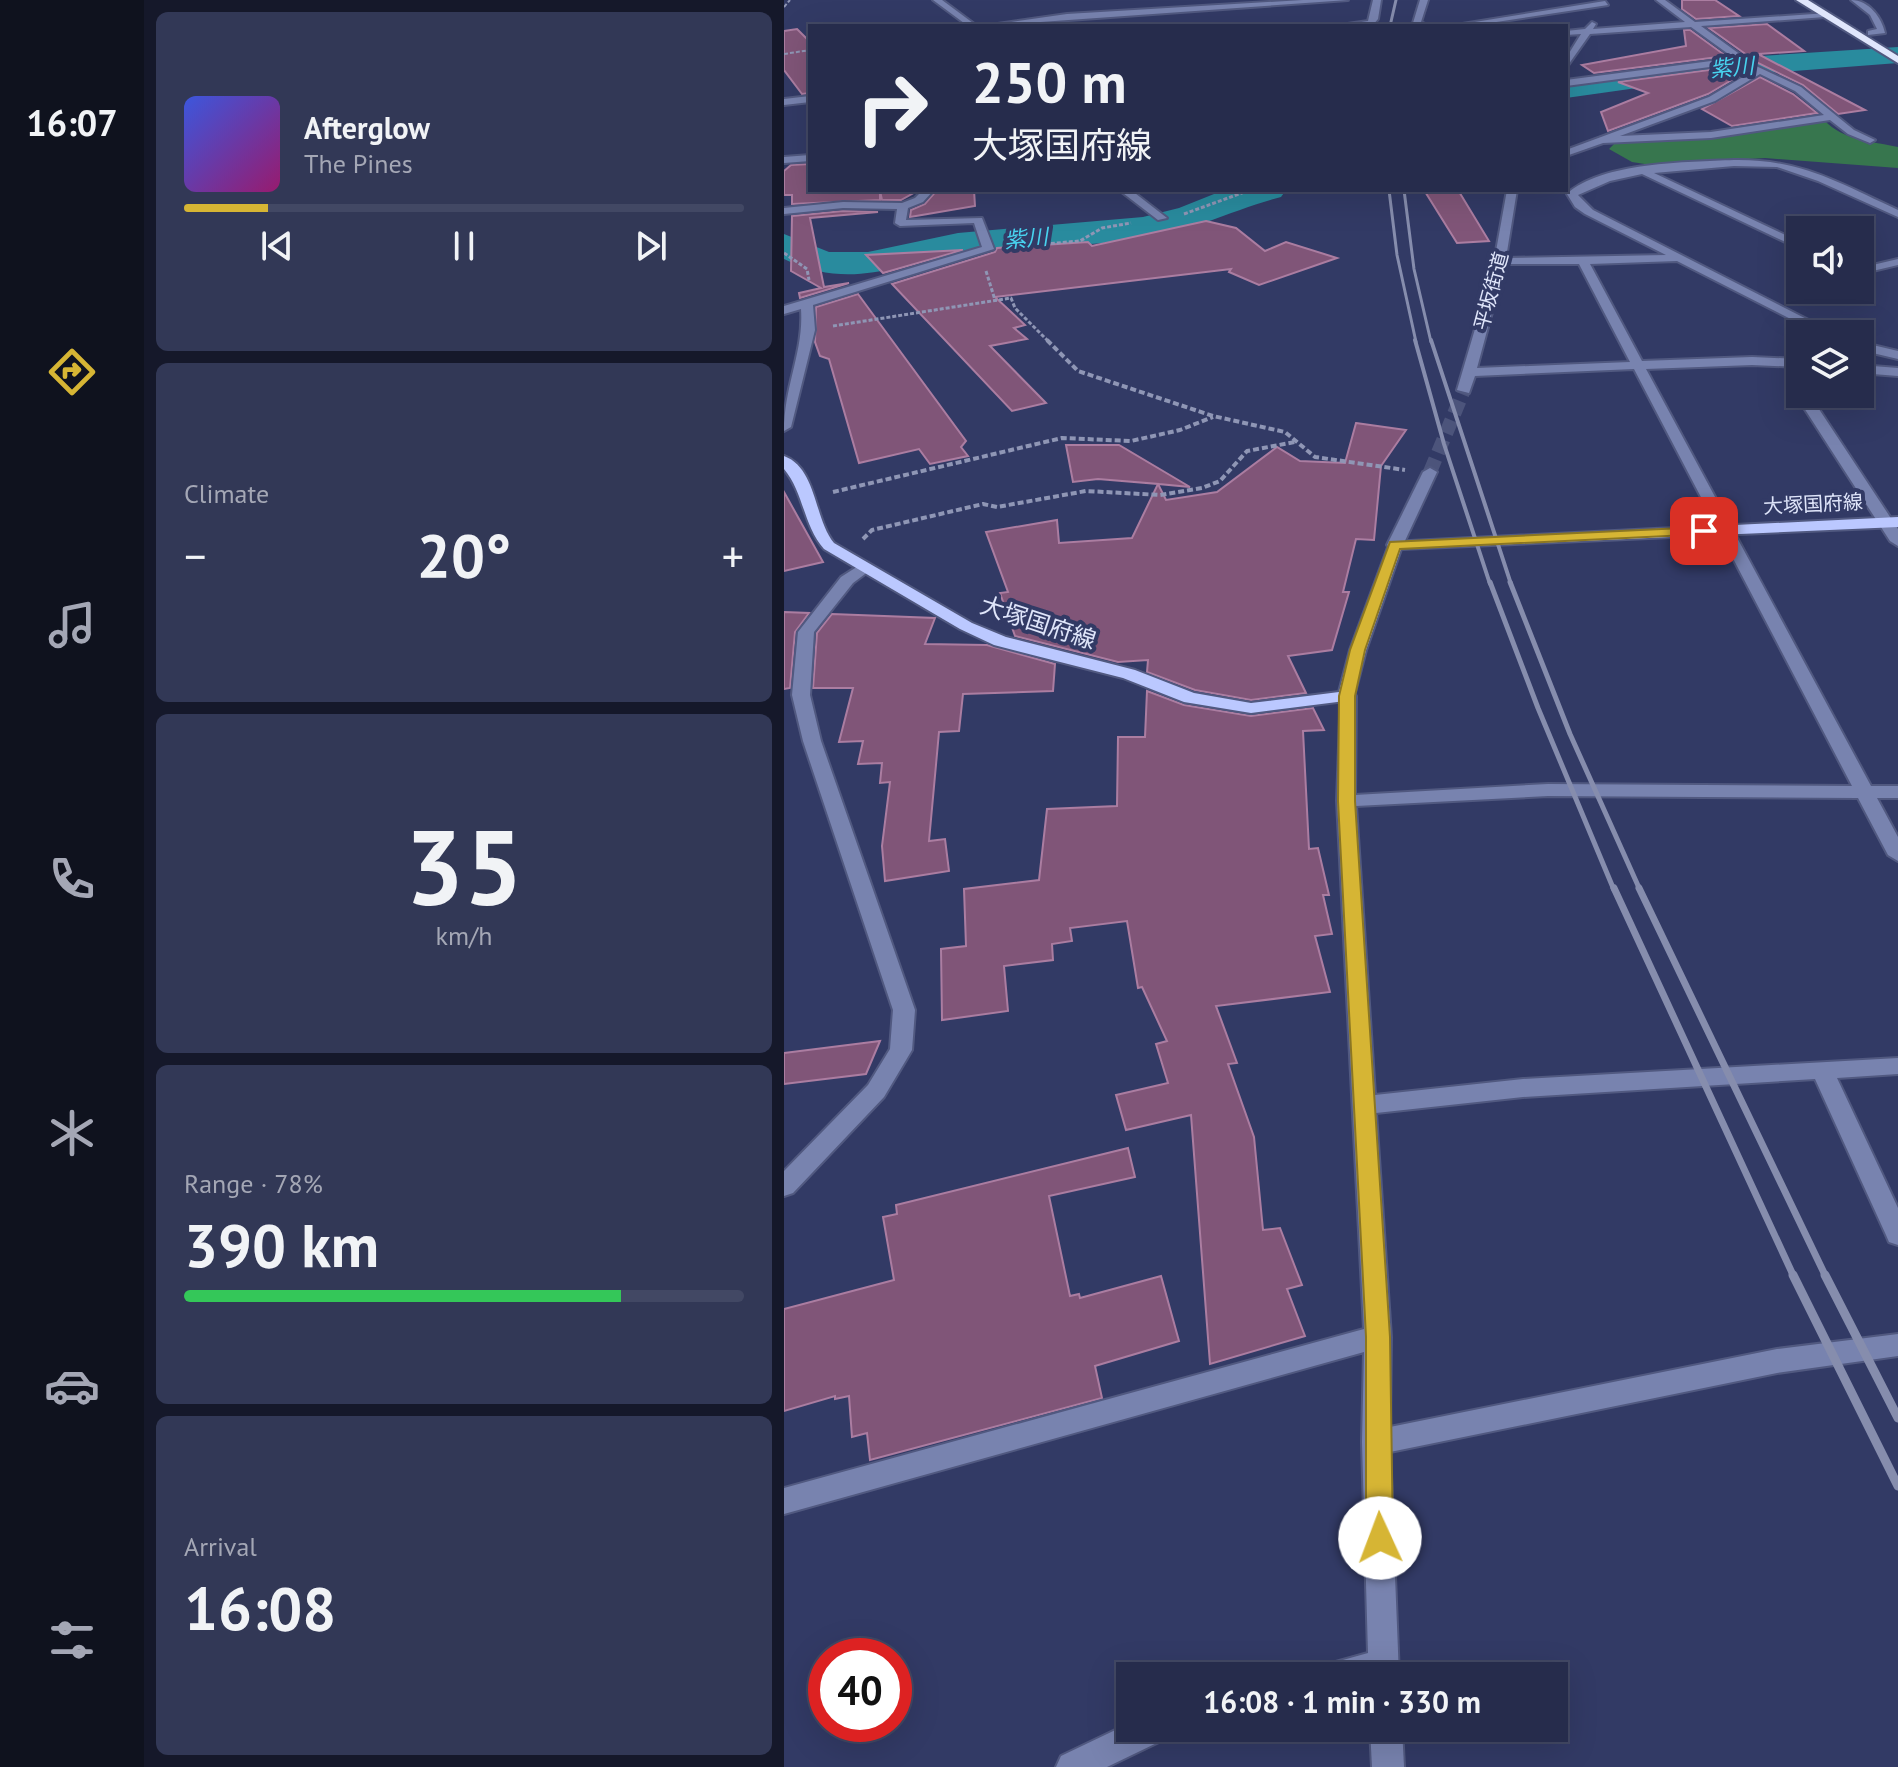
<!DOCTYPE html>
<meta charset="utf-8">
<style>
:root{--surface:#262c4c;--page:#323856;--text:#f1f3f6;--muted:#a4a7b5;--line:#424864;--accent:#d6b534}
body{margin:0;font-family:"PT Sans","Noto Sans JP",sans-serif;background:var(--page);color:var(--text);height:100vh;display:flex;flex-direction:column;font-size:30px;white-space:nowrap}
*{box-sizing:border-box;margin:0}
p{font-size:26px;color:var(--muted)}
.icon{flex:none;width:44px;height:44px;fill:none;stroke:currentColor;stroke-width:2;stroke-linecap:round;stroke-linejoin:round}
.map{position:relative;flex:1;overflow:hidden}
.drawer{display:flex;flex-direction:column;gap:12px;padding:12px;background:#15182a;width:640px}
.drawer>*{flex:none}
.banner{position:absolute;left:24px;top:24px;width:760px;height:168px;border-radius:0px;box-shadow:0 8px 32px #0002,0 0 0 2px var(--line);background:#262c4c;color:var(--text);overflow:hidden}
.tools{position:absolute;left:1002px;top:216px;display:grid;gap:16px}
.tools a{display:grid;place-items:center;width:88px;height:88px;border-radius:0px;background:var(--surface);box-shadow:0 8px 32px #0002,0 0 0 2px var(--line);font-size:40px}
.speed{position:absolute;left:24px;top:1638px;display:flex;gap:16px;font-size:40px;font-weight:700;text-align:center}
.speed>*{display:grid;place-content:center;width:104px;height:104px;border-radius:50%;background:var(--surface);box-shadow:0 8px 32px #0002,0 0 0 2px var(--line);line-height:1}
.speed .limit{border:12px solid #d22;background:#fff;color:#111}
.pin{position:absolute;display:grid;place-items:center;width:68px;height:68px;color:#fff;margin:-34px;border-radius:16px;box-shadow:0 4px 12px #0006}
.me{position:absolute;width:88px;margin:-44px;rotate:358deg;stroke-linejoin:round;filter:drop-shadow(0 0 6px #0008)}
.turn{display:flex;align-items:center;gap:28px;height:168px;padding:0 32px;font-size:36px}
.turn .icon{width:104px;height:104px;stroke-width:2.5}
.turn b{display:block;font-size:56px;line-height:68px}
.big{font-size:60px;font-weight:700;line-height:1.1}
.drawer .card{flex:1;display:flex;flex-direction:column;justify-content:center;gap:12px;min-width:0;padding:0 28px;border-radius:12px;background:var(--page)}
.drawer .dial{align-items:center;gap:0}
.dial b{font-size:104px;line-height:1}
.song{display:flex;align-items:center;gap:24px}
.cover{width:96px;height:96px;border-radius:12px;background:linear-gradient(135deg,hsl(230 70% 55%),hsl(320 70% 35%))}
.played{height:8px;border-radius:4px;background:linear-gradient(90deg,var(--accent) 15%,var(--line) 15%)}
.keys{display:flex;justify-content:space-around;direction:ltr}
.heat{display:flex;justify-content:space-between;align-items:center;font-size:44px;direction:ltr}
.charge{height:12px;border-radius:6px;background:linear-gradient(90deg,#34c759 78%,var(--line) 0)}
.trip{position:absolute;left:332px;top:1662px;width:452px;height:80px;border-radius:0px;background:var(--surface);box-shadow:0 8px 32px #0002,0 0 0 2px var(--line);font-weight:700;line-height:80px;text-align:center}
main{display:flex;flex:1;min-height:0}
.dock{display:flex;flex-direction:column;width:144px;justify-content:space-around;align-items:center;background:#0f121e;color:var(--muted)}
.dock .icon{width:56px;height:56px}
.dock .active{color:var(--accent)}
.dock b{font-size:36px;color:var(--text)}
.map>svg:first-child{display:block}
.forest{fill:#37764e}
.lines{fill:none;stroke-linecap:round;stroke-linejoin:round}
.river{fill:#298b9e;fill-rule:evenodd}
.building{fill:#805578;stroke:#ab7da1;stroke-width:2}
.minor-tunnel{stroke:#4c547b;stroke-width:14;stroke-dasharray:14 7;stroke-linecap:butt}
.minor-casing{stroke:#515980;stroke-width:4}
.major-casing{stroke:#515980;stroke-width:4}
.highway-casing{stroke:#515980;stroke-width:4}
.path-far2{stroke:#8f96b5;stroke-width:2;stroke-dasharray:4 2;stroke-linecap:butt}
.path-far1{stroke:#8f96b5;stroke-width:3;stroke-dasharray:4 2;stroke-linecap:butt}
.path{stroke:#8f96b5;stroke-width:4;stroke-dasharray:6 3;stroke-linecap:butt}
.minor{fill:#7883af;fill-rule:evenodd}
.major{fill:#bbc8ff;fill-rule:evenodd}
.highway{fill:#e0e6fc;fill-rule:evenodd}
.rail-far4{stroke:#868dad;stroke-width:3}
.rail-far3{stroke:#868dad;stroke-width:4}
.rail-far2{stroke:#868dad;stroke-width:5}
.rail-far1{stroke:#868dad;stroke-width:7}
.rail{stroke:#868dad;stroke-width:9}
.route{fill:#d6b534;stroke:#8b7622;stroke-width:2}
.labels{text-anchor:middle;stroke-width:8;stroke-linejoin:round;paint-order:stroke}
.far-street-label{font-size:20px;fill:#dfe5fa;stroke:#323a65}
.far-water-label{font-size:22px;font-style:italic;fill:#48d2ee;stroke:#323a65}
.street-label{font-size:24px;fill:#dfe5fa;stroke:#323a65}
</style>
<main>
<nav class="dock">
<b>16:07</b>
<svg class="icon active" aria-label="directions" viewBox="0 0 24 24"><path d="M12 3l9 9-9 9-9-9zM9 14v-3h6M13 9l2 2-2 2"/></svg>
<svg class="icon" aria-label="music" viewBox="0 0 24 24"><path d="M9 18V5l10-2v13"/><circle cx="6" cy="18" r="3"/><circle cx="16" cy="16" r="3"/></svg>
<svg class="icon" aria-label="phone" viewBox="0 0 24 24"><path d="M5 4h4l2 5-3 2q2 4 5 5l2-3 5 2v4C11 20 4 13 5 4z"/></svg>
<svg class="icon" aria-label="climate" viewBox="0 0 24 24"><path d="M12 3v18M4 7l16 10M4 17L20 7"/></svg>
<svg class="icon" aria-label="car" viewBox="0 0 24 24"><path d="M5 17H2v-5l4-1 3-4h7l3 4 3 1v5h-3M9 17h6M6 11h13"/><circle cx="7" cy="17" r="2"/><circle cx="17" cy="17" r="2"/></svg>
<svg class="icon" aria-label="filters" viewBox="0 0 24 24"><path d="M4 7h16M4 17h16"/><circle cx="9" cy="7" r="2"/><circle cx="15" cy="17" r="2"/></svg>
</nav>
<section class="drawer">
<div class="card">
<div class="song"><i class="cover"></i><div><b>Afterglow</b><p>The Pines</p></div></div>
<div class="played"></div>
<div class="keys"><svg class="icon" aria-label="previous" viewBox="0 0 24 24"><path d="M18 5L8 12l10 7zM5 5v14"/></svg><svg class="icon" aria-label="pause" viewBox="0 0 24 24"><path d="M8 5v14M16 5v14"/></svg><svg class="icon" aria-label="next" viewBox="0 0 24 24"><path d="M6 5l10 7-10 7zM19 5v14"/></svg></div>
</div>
<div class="card"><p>Climate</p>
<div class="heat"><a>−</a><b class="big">20°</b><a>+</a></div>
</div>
<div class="card dial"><b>35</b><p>km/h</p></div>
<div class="card"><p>Range · 78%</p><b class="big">390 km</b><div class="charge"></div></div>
<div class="card"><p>Arrival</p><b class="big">16:08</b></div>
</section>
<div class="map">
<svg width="1114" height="1767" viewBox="0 0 1114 1767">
<rect width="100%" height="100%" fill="#323a65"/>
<!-- forest -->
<path class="forest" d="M 1040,120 C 1060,141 1087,141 1114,147 L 1114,168 L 981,158 L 867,165 L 848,162 L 825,149 L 831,143 Z"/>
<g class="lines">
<!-- river -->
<g class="river">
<polygon points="1114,47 1114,63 931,77 782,98 782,80 931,59"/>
<path d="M 440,190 L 502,190 L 497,197 C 450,209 405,233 356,239 C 296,247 233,246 173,255 C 107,266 65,290 0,259 L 0,234 L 45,252 L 84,252 L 174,233 L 359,217 L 395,208 Z"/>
</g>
</g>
<!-- building -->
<g class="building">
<polygon points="898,0 931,0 955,16 912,19 898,9"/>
<polygon points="983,24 1020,51 974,54 1081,110 1054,114 1019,85 974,63 925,28"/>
<polygon points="13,29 26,42 26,93 18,94 0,70 0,31"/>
<polygon points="900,30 906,30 942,56 810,73 798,65 902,46"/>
<polygon points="955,66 963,71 924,94 824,131 817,112 864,93 834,82"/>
<polygon points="976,77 1009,94 1033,113 948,126 918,109"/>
<polygon points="26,164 26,190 135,190 117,200 98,200 96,191 96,200 8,204 8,195 0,195 0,171 7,165"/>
<polygon points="153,190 190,190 191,206 126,217 127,210 141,204"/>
<polygon points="640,190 674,190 705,241 673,243"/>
<polygon points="59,211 94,212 26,218 40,287 65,283 16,298 15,293 37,288 7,271 8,216"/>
<polygon points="422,221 452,228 481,251 502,242 553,258 475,285 445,272 447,269 211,297 241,325 230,328 243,339 206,346 262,403 228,411 108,284 211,252 213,248 304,242 308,246"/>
<polygon points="179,250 99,273 82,255"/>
<polygon points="74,294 182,441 177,447 184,456 146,464 135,449 75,463 45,359 36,356 31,342 32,307"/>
<polygon points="572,423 622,430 597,466 590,540 572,539 559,592 565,592 548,650 504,656 522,693 467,700 411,690 363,672 364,660 334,662 231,636 216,593 224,592 202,532 273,520 275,543 348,538 374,484 314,479 289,482 282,445 335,445 406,487 374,484 382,500 433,492 493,447 516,461 561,463"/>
<polygon points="0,492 39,562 0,571"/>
<polygon points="0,612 25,613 11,632 6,688 0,689"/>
<polygon points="48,614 151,618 141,644 203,645 271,664 269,691 179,694 175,731 155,732 145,841 161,839 165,871 101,881 98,846 106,782 96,783 98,763 74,764 79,741 55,742 69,688 29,688 33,633"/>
<polygon points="363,691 400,705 467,716 529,708 540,730 519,731 525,849 534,848 545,895 539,895 548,934 531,936 546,992 432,1006 453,1063 444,1064 470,1137 479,1230 496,1228 518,1285 503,1289 521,1336 426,1364 407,1115 342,1130 332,1095 384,1083 372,1044 383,1041 358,987 354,988 343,921 286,928 288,941 268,944 269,960 220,966 224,1011 158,1020 157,949 182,946 180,889 255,880 263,809 333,806 334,737 361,737"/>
<polygon points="96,1041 82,1074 0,1084 0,1053"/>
<polygon points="344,1148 351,1177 265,1196 286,1296 295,1294 296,1298 377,1276 395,1341 311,1366 318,1398 86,1460 83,1433 68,1437 65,1396 51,1399 51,1396 0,1411 0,1309 110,1280 99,1217 113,1214 112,1205"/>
</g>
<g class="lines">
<!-- minor-tunnel -->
<polyline class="minor-tunnel" points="646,472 680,390"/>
<defs>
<g id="minor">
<polygon points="149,0 158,0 193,26 184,26"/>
<polygon points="519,0 564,0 200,26 283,14"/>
<polygon points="589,0 597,0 594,19 588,26 550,26 584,21"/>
<polygon points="636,0 644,0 637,22 645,26 629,23"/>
<path d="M 872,0 L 881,0 L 911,22 L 1044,13 L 1041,17 L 917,26 L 972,66 L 1017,87 L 1070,130 L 1091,140 L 1086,143 L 1064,134 L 1046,120 L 927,138 L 819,143 L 782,156 L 782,150 L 925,97 L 969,71 L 956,63 L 782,86 L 782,80 L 950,58 L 907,27 L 806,34 L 782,68 L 782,58 L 797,34 L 782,35 L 782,31 L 801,29 L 808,22 L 812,24 L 809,29 L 901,22 ZM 976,74 L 1011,91 L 1040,115 L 927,132 L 836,136 L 931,101 Z"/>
<path d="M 1067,0 C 1085,0 1098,18 1101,33 L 1084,35 L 1084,31 L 1093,29 L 1086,15 Z"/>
<polygon points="821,1 824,5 686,26 666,26"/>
<polygon points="26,96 26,102 0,105 0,99"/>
<polygon points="26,155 26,161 0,163 0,157"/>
<path d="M 950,160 C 1017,159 1055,183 1114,210 L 1114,217 L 1034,181 L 993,167 L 950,166 L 870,173 L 1016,242 L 1016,249 L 858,174 L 826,181 L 794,195 L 809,210 L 1052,334 L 1036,334 L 893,261 L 806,264 L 858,361 L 968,357 L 1016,359 L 1016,367 L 968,365 L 862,369 L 1087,786 L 1114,786 L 1114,798 L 1093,798 L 1114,837 L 1114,861 L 1104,855 L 1074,798 L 764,796 L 572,806 L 591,1095 L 739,1079 L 1114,1058 L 1114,1074 L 1053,1078 L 1114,1208 L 1114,1245 L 1105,1242 L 1102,1235 L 1031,1079 L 739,1097 L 592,1113 L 607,1337 L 606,1427 L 993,1349 L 1114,1334 L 1114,1356 L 993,1373 L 606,1452 L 615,1676 L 537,1676 L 541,1665 L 584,1653 L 578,1442 L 580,1352 L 0,1514 L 0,1488 L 580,1329 L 553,801 L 557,692 L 563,691 L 572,696 L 571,795 L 764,784 L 1068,786 L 850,369 L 691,376 L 685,393 L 673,390 L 709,268 L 723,190 L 733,190 L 722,258 L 882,255 L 801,214 L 791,207 L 783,194 C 817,162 905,162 950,160 ZM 721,264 L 795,264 L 846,362 L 693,368 Z"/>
<path d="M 139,190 L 150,190 L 139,202 L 124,208 L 122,220 L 198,218 L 210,249 L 29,305 L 31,330 L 7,427 L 0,431 C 0,386 20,351 17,309 L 0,314 L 0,306 L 198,247 L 190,223 L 116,226 L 111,223 L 113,209 L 59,208 L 0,214 L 0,208 L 59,202 L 118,203 L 131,198 Z"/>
<polygon points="335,190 347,190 383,218 374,220"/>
<polygon points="1114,259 1114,265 1076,274 1076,268"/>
<polygon points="1076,342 1114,351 1114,359 1076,350"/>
<polygon points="1076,365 1114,368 1114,376 1076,373"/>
<polygon points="1016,391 1016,394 1025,394 1114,529 1114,546 1106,541 1011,394"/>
<polygon points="646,468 653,472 619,545 616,548 606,548 603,545 639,472"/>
<polygon points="79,563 85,565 85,571 69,583 30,632 26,695 37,741 131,1010 128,1050 100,1097 9,1193 0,1196 0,1171 84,1085 106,1049 109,1010 19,741 8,695 14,632 57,577"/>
<polygon points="346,1723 346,1728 386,1728 381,1739 323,1767 272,1767 277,1756"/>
<polygon points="586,1728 618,1728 620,1767 588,1767"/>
</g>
<path id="major" d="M 0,456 C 33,468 30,519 50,543 L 188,623 L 222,637 L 351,670 L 410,693 L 467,703 L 555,692 L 566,650 L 606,542 L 1114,517 L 1114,527 L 617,549 L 582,650 L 569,700 L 467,713 L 400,702 L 339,678 L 210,645 L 176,629 L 40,549 C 19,525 20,493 0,469 Z"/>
<polygon id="highway" points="1012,0 1024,0 1114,56 1114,63"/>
</defs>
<!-- minor casing -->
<use href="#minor" class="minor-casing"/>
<!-- major casing -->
<use href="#major" class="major-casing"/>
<!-- highway casing -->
<use href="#highway" class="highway-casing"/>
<!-- path-far2 -->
<g class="path-far2">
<polyline points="0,7 6,0"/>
<polyline points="0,54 26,50"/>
</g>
<!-- path-far1 -->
<g class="path-far1">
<polyline points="400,214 466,190"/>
<polyline points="225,247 296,241 318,228 347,223"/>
<polyline points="0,253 23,269 25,280"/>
<polyline points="202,271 211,300"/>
<polyline points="49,326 227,298 231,308 265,342"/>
</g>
<!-- path -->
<g class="path">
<polyline points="263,340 294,371 429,416 501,432 531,457 621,470"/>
<polyline points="49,492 278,438 347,441 396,430 429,417"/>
<polyline points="79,539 88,530 199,504 213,507 302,491 376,495 418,488 436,481 463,451 511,442"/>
</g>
<!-- minor -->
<use href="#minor" class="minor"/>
<!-- major -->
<use href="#major" class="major"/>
<!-- highway -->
<use href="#highway" class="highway"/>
<!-- rail-far4 -->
<g class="rail-far4">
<polyline points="606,26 612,0"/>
<polyline points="605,190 613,255 632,342"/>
<polyline points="620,190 630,269 647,342"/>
</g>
<!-- rail-far3 -->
<g class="rail-far3">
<polyline points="631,340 660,444 706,584"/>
<polyline points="647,340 727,584"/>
</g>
<!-- rail-far2 -->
<g class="rail-far2">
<polyline points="706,582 754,708 830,890"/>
<polyline points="726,582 786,734 856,890"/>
</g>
<!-- rail-far1 -->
<g class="rail-far1">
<polyline points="830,888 1010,1277"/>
<polyline points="855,888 1042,1277"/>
</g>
<!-- rail -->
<g class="rail">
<polyline points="1009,1275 1114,1486"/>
<polyline points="1041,1275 1114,1418"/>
</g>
</g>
<!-- route -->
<polygon class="route" points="920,527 926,531 924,534 616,549 581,650 571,696 571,801 606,1337 609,1538 605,1547 596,1551 586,1547 582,1538 582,1337 554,801 555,696 566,650 606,542"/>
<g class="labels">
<!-- far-street labels -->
<g class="far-street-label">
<text transform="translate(707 291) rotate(-75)" y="7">平坂街道</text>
<text transform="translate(1029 504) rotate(-3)" y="7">大塚国府線</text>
</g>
<!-- far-water labels -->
<g class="far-water-label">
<text transform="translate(948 67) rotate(-5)" y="8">紫川</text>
<text transform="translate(242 238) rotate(-5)" y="8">紫川</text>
</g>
<!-- street labels -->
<g class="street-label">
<text transform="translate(254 623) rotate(18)" y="8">大塚国府線</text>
</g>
</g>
</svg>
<div class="tools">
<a><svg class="icon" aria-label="sound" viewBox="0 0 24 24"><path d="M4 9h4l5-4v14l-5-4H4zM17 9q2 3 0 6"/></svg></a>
<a><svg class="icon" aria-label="layers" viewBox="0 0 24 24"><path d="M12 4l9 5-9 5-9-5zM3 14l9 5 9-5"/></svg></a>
</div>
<div class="speed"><div class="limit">40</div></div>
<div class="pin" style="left:920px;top:531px;background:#d93025"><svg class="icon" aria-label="arrive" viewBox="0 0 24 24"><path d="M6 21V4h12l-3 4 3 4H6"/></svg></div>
<svg class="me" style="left:596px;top:1538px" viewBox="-20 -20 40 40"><circle r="19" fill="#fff"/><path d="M0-13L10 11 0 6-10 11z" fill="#d6b534"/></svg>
<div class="trip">16:08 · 1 min · 330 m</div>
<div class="banner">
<div class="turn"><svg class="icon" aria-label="right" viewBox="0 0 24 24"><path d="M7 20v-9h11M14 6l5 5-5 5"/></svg><div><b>250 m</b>大塚国府線</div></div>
</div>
</div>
</main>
